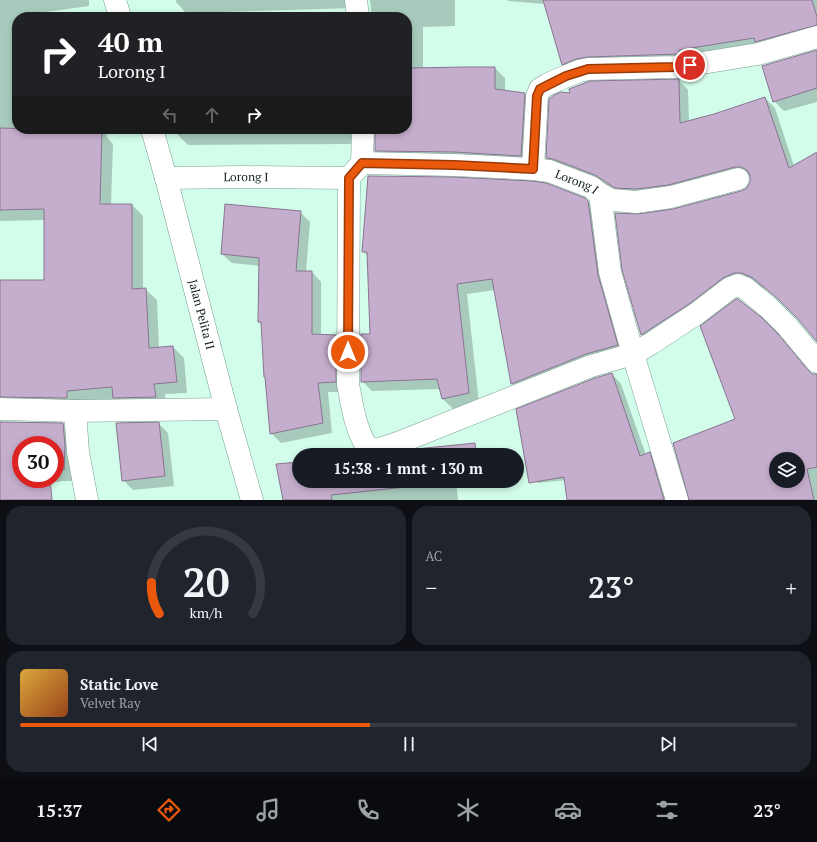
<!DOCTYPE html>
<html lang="id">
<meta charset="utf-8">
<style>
:root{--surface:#171b24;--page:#20242c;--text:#f1f3f6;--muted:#9ea1a6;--line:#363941;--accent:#ea580c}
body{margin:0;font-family:"PT Serif",serif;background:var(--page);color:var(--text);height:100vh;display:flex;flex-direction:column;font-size:15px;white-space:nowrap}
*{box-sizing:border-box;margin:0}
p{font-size:13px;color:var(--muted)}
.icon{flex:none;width:22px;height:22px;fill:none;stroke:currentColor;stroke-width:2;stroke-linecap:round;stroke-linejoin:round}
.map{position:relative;height:500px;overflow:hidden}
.side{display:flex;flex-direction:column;gap:6px;padding:6px;background:#0d0f14;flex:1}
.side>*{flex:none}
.guide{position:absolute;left:12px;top:12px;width:400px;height:122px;border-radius:16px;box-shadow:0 2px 6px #0003;background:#202124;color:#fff;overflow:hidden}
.buttons{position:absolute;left:769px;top:452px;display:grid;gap:8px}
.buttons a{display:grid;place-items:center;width:36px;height:36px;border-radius:50%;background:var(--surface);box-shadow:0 2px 6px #0003;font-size:20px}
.speed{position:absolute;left:12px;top:436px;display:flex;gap:8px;font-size:20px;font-weight:700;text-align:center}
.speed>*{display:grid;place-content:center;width:52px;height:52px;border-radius:50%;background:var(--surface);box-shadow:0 2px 6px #0003;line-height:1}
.speed .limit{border:6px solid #d22;background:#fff;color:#111}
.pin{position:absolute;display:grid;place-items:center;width:34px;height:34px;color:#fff;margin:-17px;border:2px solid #fff;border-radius:50%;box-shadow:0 1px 4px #0007}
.me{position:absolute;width:44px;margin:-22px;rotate:0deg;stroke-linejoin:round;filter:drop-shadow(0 0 3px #0008)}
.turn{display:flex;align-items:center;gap:14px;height:84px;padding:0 20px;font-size:18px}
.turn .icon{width:52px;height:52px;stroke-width:2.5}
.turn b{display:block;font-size:28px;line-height:34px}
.lanes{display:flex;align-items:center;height:38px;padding:0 20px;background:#0003;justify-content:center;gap:20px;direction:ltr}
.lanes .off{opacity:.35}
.big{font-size:30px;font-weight:800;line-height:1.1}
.side .tile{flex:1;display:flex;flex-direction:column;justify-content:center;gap:6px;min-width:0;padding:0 14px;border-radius:16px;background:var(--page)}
.side .dial{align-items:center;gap:0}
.dial svg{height:104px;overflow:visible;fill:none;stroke:var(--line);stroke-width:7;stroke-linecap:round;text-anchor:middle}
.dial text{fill:var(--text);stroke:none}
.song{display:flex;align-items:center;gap:12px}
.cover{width:48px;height:48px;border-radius:6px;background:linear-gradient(135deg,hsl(40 70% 55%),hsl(20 70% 35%))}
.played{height:4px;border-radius:2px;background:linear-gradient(90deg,var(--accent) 45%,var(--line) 45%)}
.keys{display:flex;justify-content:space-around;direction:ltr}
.heat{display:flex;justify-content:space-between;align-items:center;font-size:22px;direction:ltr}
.side .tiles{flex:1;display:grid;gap:6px;grid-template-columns:1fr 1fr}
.tile:last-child{grid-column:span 2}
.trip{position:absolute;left:292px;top:448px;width:232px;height:40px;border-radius:20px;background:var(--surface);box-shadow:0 2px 6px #0003;font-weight:800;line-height:40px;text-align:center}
.tab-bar{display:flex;height:64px;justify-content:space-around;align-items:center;background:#090b0e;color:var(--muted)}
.tab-bar .icon{width:28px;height:28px}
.tab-bar .current{color:var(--accent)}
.tab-bar b{font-size:18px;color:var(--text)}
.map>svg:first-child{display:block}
.shadow{fill:#0003;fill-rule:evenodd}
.building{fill:#c5aecd;stroke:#897490;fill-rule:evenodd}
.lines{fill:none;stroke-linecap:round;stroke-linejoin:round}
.minor-casing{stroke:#789f8f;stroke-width:23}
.minor{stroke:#fff;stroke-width:22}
.route-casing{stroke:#983908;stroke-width:10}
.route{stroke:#ea580c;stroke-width:7}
.labels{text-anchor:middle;stroke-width:3.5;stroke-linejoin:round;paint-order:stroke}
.street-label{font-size:12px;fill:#162620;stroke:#fff}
</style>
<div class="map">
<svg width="817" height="500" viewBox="0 0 817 500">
<rect width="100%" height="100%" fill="#d3fdeb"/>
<!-- shadow -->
<g class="shadow">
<polygon points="0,0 89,0 89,6 32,14 33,17 17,17 17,129 106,129 107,137 113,144 111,205 132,205 143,216 143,289 145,289 157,300 159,348 173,347 184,358 187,393 165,394 166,408 125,409 115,399 78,402 0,414 0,281 45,281 45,220 0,221"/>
<polygon points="176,0 360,0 355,8 186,13 176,2"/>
<polygon points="370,0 455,0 455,26 423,27 423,69 495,68 505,78 505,91 525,94 535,104 531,166 386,161 376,150 376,129 407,129 407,17 372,17"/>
<polygon points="507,0 817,0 817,37 573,74 563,64 545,4 508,1"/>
<polygon points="817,51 817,102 784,111 774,101"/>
<polygon points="679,80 688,90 689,122 765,98 775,108 794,166 817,153 817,341 788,308 764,288 753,283 651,344 642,335 638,215 673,210 742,192 748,188 751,183 751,176 745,176 626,197 606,185 564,169 557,167 547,158 572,94"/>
<polygon points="178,129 367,129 361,144 188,145 178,135"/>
<polygon points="588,201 598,212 627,355 522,394 512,384 495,290 467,294 479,403 453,409 443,399 440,389 372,391 362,381 371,335 368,256 363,251"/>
<polygon points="300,212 310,222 306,272 312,272 321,282 321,336 335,336 345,346 345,392 328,392 332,433 281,443 271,433 265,377 262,325 259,322 260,266 232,263 222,254"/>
<path d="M 811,373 L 817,375 L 817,500 L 690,500 L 736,419 ZM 776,459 L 798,459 L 798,481 L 776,481 Z"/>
<polygon points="612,374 621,384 646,455 649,453 659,463 670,500 578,500 644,472 538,483 529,474"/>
<path d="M 0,423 L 63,424 L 74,435 L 75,481 L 60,481 L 60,482 L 0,479 ZM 21,445 L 55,445 L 55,479 L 21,479 Z"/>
<polygon points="158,423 168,433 174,486 133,490 123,480"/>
<polygon points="299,463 299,481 456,481 458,500 284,500"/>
</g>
<!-- building -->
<g class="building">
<polygon points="543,0 812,0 817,17 817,25 755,42 754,38 679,50 679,54 588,57 576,59 562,65"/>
<polygon points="817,50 817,88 773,102 762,66"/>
<polygon points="466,67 495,67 495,89 525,93 521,156 454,152 375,151 375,129 407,129 407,68"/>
<polygon points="679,79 680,123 714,114 765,97 789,168 817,152 817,342 797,318 778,299 753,278 742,273 734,273 723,278 689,304 641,335 622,270 615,213 638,214 673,209 741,191 747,188 750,182 750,175 747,170 741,167 735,167 668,185 636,189 615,188 595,175 553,159 546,158 549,99 554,95 561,92 570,93 569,89 590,81"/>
<polygon points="0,128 102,131 100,204 132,204 132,289 146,288 149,348 173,346 177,382 154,384 156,397 113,398 112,387 67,391 67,398 0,397 0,280 44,280 44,209 0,210"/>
<polygon points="368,176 454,177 532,181 546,183 585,198 588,201 598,275 618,345 586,354 511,384 492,279 457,284 469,393 442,399 437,379 361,382 361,334 370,334 367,252 362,252"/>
<polygon points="225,204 301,211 296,271 312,271 312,334 336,335 336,382 318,383 323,423 270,434 265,377 264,377 261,322 258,322 259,258 221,254"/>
<path d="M 736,299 L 738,299 L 761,317 L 778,334 L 808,370 L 812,374 L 817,374 L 817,467 L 807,469 L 814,500 L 689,500 L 673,443 L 735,419 L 700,326 ZM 776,459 L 798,459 L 798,481 L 776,481 Z"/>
<polygon points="612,373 640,456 650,452 664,500 567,500 564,477 529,483 516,409 595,378"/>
<polygon points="0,422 63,423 65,446 64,470 55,470 55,445 21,445 21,479 50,479 52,500 0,500"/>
<polygon points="159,422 165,476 122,481 116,423"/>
<polygon points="475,443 476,455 402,455 416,449"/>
<polygon points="299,462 299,481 462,481 331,495 332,500 283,500 276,464"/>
</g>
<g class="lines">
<defs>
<g id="minor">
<polyline points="115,0 120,17"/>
<polyline points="356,0 358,17"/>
<path id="s1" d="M 152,129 L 166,178 L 226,409 L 252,500"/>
<path d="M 363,129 L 362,163 L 349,178 L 348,384 C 352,405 355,428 367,447 L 376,450 L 398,443 L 591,366 L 633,354 L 652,343 L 696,314 L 730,288 L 738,285 L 745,288 L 769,308 L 787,326 L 817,362"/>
<path id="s2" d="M 362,163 L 454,165 L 533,169 L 549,171 L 591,187 L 600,194 L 612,200 L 636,202 L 671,197 L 738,179"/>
<polyline points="533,169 537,96 540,89 548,84 579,71 588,69 675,67 690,65 758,54 817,37"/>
<path id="s3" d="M 166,178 L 242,177 L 349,178"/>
<polyline points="600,194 610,272 633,354 677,500"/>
<polyline points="0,409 75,411 226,409"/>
<polyline points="75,411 78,452 87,500"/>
</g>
</defs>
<!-- minor casing -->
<use href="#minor" class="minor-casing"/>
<!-- minor -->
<use href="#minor" class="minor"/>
</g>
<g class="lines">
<defs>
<polyline id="route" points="348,352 349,178 362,163 454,165 533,169 537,96 540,89 566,76 588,69 675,67 690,65"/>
</defs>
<!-- route casing -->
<use href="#route" class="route-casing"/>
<!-- route -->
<use href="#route" class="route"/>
</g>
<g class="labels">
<!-- street labels -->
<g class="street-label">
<text dy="4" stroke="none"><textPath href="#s3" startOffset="80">Lorong I</textPath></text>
<text dy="4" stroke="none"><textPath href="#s2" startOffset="217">Lorong I</textPath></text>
<text dy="4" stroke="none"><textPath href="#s1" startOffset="192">Jalan Pelita II</textPath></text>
</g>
</g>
</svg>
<div class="buttons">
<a><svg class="icon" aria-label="layers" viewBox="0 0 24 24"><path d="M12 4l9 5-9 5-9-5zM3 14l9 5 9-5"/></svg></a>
</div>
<div class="speed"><div class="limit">30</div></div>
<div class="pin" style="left:690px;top:65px;background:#d93025"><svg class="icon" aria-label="arrive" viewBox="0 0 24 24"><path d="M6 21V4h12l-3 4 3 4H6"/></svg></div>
<svg class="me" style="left:348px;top:352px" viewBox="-20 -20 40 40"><circle r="17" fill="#ea580c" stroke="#fff" stroke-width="3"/><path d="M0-11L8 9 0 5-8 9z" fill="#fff"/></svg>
<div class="trip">15:38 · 1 mnt · 130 m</div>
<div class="guide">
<div class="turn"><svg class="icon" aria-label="right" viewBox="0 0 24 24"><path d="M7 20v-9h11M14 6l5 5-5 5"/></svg><div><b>40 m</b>Lorong I</div></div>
<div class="lanes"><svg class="icon off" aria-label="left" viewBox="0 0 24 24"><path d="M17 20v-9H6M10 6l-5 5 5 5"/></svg><svg class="icon off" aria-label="ahead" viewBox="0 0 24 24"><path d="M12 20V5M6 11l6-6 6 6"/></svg><svg class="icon" aria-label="right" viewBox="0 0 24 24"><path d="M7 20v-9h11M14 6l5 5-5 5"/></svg></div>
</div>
</div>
<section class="side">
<div class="tiles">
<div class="tile dial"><svg viewBox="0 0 100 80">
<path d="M14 69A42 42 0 1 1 86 69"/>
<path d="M14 69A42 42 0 0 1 8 45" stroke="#ea580c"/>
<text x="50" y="56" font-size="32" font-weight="700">20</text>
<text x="50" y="72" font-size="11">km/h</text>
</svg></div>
<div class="tile"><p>AC</p>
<div class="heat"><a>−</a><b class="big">23°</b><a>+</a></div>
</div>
<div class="tile">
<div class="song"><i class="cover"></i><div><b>Static Love</b><p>Velvet Ray</p></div></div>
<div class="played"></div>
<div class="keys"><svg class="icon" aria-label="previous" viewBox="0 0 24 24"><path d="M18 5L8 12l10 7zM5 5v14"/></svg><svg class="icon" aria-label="pause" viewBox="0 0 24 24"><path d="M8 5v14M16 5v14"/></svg><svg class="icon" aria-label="next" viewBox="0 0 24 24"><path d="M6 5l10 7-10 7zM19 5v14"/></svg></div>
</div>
</div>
</section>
<nav class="tab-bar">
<b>15:37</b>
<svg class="icon current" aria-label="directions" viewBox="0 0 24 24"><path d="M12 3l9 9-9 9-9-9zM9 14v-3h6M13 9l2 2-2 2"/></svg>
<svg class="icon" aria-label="music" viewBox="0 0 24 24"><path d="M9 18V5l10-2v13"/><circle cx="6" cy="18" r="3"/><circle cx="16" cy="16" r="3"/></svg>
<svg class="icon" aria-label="phone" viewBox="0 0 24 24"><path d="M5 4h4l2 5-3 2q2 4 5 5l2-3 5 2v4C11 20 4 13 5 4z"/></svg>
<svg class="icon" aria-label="climate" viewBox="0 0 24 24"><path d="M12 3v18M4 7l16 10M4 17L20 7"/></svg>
<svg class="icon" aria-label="car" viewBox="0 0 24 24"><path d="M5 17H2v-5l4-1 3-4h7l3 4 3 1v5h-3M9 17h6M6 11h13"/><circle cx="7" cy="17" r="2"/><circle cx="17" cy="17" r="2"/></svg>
<svg class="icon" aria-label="filters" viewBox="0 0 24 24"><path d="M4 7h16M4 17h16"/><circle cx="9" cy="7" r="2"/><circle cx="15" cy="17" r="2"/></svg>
<b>23°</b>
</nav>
